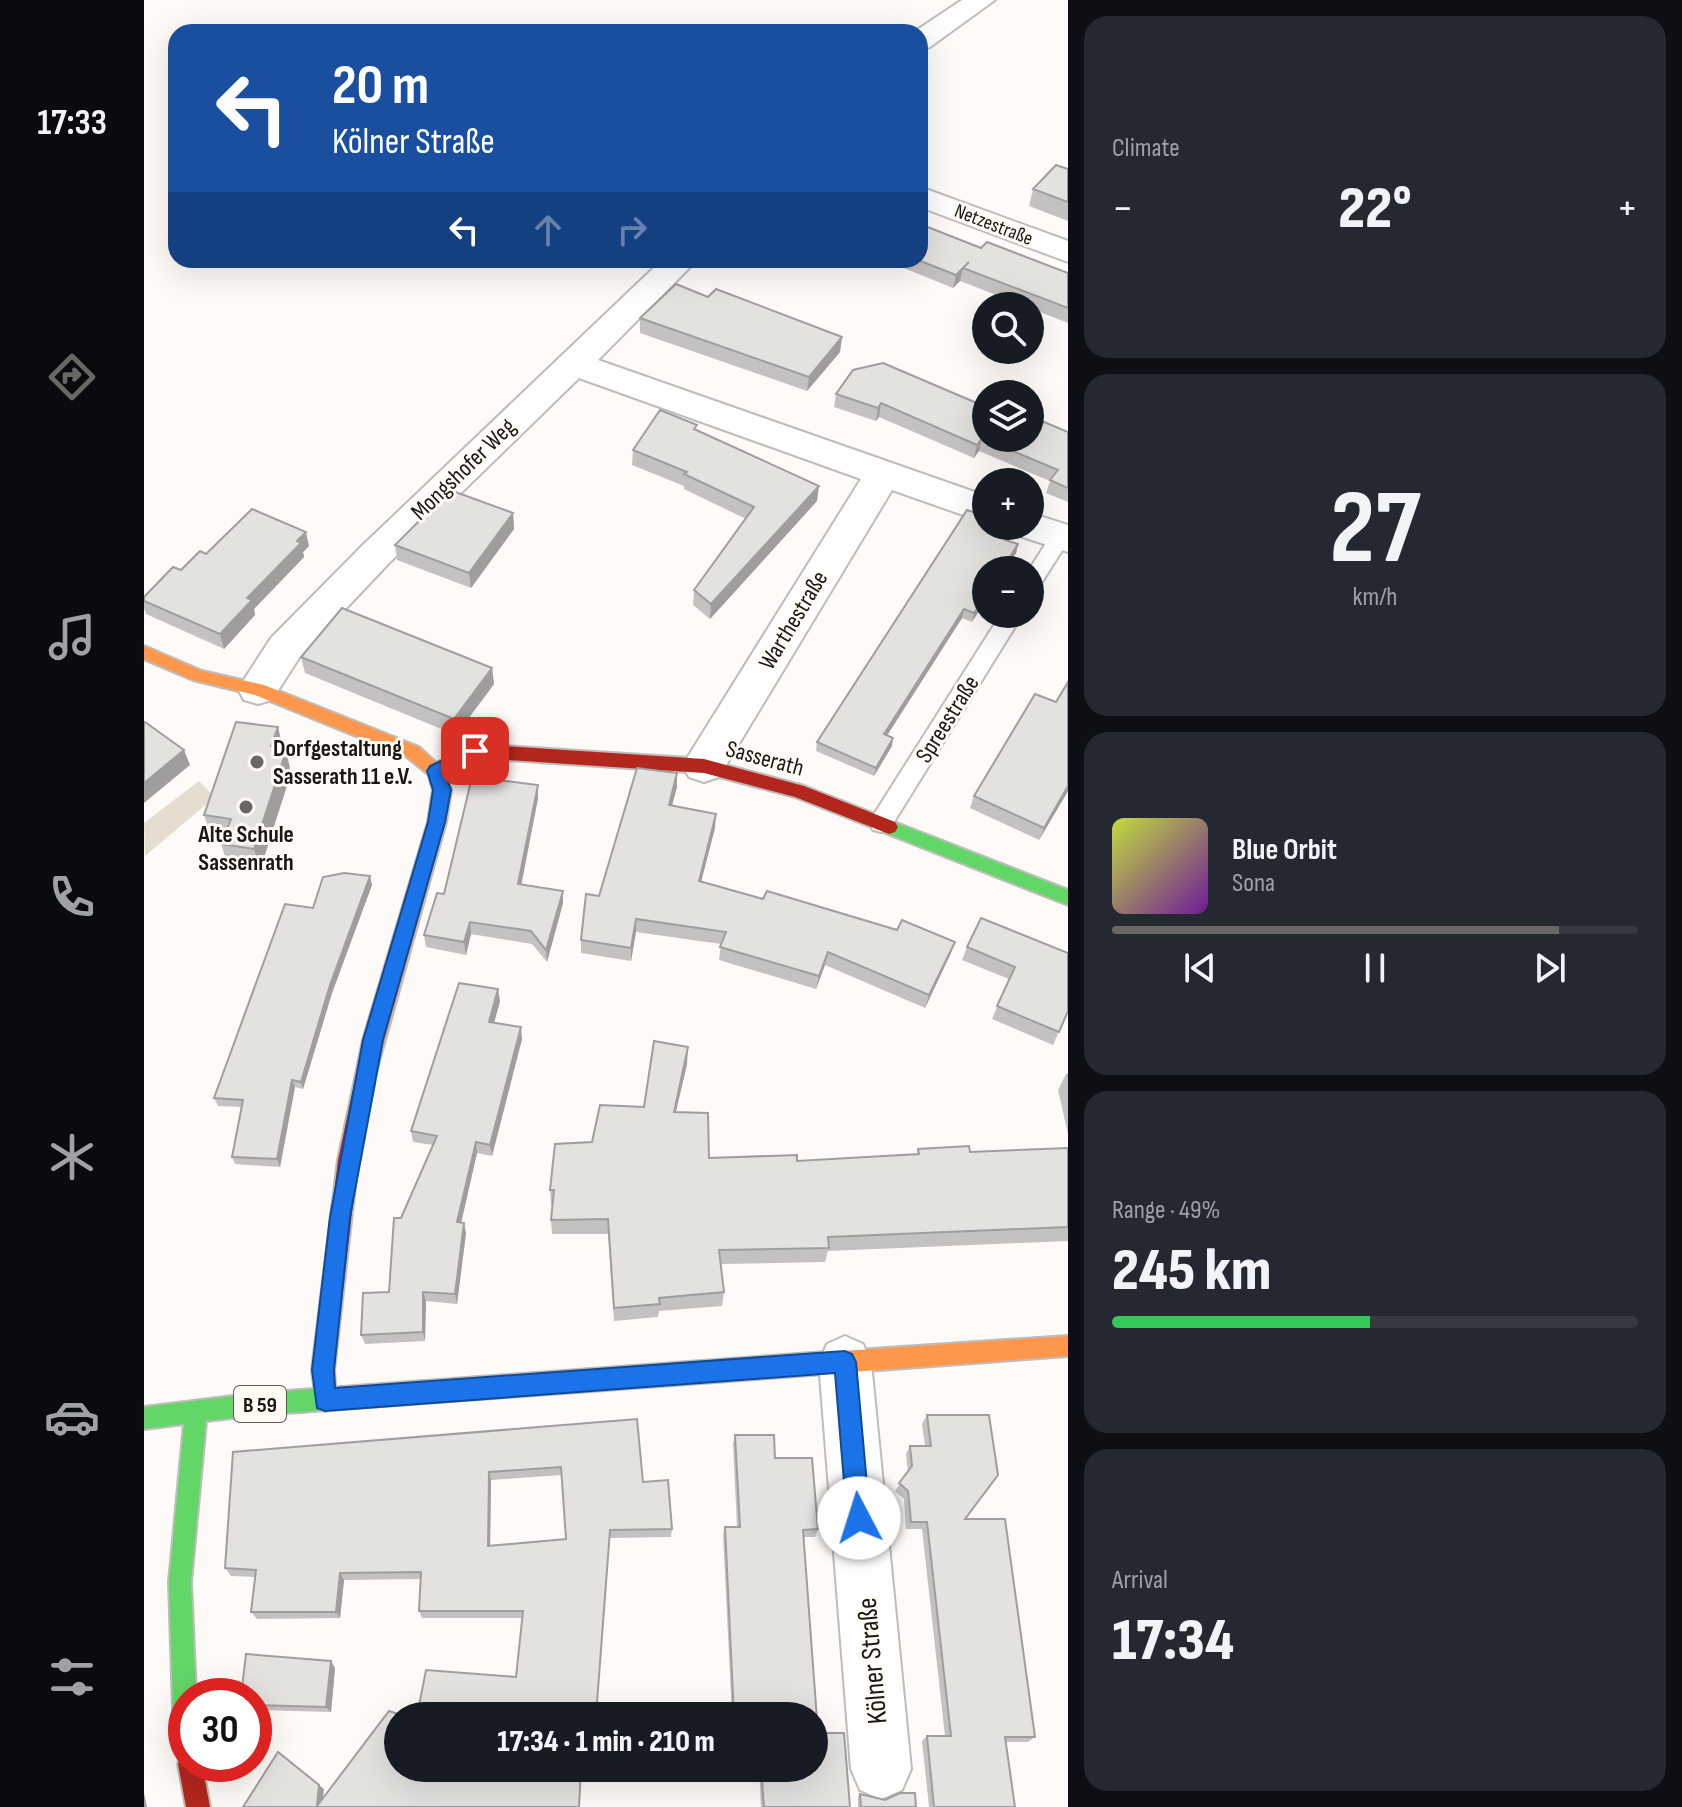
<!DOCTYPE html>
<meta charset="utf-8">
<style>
:root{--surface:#171b24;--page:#242831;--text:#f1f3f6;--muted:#9ea1a6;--line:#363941;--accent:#696763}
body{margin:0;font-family:"Sofia Sans Condensed",sans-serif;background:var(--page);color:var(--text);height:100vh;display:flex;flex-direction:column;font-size:30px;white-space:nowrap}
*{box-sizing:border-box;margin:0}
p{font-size:26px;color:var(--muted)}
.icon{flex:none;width:44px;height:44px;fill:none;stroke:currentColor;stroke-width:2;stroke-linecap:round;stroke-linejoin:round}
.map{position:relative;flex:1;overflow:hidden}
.panel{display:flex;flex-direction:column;gap:16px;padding:16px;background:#0d0f14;width:614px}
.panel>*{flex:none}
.guide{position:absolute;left:24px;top:24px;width:760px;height:244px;border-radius:24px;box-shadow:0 8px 32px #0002;background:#1a4fa0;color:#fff;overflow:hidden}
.buttons{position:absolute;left:828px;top:292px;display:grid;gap:16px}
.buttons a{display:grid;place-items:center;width:72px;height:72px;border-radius:50%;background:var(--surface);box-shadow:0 8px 32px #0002;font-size:40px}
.speed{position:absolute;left:24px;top:1678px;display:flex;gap:16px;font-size:40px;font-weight:700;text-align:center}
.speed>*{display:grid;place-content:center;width:104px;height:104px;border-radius:50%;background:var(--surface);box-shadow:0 8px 32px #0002;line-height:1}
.speed .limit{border:12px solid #d22;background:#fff;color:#111}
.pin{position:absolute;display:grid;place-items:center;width:68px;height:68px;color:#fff;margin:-34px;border-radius:16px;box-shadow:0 4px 12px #0006}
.me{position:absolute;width:88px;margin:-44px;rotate:355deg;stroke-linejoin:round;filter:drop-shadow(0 0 6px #0008)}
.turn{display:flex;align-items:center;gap:28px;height:168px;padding:0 32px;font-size:36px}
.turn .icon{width:104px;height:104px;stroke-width:2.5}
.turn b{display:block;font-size:56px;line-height:68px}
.lanes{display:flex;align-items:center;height:76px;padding:0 32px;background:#0003;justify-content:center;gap:40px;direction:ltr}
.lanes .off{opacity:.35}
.big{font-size:60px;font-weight:800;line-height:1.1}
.panel .tile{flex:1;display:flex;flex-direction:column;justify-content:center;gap:12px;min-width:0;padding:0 28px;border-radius:24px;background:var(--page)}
.panel .dial{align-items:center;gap:0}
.dial b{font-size:104px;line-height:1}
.song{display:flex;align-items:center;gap:24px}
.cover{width:96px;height:96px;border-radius:12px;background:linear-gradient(135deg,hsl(70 70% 55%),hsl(280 70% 35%))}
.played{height:8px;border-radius:4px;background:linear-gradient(90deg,var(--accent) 85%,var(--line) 85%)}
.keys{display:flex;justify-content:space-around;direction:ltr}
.heat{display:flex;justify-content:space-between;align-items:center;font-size:44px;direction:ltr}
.charge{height:12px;border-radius:6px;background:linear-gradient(90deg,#34c759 49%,var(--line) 0)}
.trip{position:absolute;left:240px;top:1702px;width:444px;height:80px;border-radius:40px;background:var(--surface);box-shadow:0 8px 32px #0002;font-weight:800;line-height:80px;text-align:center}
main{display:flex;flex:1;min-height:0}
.tabs{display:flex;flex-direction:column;width:144px;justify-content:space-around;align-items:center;background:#090b0e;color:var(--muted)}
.tabs .icon{width:56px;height:56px}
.tabs .selected{color:var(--accent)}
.tabs b{font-size:36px;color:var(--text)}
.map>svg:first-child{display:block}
.green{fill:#e7ddcf}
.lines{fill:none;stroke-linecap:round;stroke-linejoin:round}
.lane-casing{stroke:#bfbdba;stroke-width:4}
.street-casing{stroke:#bfbdba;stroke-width:4}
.fast-casing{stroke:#bfbdba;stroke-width:4}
.slow-casing{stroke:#bfbdba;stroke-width:4}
.jam-casing{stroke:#bfbdba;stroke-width:4}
.lane{fill:#fffefe;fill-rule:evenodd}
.street{fill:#fffefe;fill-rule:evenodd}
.fast{fill:#63d668;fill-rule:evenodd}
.slow{fill:#ff974d;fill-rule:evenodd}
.jam{fill:#b3261e;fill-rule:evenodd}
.wall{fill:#c4c2c0;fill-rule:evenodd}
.shaded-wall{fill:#a09e9c}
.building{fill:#e4e2df;stroke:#a09e9c;stroke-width:2;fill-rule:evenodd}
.route{fill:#1a73e8;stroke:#114b97;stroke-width:2}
.poi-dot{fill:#696763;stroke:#fffbf5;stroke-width:3}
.labels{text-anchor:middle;stroke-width:6;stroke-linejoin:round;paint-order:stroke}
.far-street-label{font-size:20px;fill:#1a1814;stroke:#fffbf5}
.shield{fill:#fffbf5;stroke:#5f5c58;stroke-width:2}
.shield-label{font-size:22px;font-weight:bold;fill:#1a1814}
.street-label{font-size:24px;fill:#1a1814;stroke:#fffbf5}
.poi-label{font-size:24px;font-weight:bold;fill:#1a1814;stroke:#fffbf5;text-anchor:start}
.near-street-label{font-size:28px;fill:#1a1814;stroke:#fffbf5}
</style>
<main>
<nav class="tabs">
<b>17:33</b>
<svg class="icon selected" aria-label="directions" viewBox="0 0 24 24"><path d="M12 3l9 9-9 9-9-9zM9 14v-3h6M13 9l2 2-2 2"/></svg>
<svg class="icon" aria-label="music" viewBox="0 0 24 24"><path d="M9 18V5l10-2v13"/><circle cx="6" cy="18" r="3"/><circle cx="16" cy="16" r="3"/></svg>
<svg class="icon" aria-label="phone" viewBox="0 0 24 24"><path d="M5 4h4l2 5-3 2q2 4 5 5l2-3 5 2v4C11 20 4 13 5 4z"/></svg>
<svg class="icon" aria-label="climate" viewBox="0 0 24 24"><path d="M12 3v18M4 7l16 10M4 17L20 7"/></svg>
<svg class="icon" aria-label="car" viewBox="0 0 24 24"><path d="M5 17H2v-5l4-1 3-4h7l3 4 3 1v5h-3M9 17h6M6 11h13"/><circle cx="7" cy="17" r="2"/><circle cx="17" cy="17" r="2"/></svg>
<svg class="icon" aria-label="filters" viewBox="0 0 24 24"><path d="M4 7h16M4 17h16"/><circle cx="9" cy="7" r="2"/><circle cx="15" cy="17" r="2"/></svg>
</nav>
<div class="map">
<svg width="924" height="1807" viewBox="0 0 924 1807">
<rect width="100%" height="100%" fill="#fdfaf7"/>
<!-- green -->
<polygon class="green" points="55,781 71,797 1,856 0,823"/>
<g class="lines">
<defs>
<g id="lane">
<polygon points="916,530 923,532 924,541 893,590 886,593 885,570 909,532"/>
<polygon points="857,614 879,614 745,830 737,832 729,830 725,823 729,816"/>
</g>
<g id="street">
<polygon points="818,0 851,0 786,47 776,50 776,32 770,32"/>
<polygon points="776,187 924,241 924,262 776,207"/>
<polygon points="518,260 553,260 454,360 842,496 842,523 748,490 575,777 560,782 545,777 539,766 545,755 717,479 435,378 245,563 155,658 128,700 114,704 100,700 94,689 127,638 219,545"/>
<polygon points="886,513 924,525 924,552 873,535 867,526 886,526"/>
<polygon points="701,1336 719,1344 727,1362 767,1769 758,1790 737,1799 716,1790 707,1769 675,1362 683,1344"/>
</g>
<g id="fast">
<polygon points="745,820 924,890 924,905 739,832 736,827 739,822"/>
<polygon points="653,1354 661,1358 664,1365 661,1372 653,1376 115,1415 62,1421 47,1582 52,1696 42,1696 42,1752 33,1749 30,1740 25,1582 40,1424 0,1429 0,1407 115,1393"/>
</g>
<g id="slow">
<polygon points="0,646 58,671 120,685 275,747 301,771 307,790 302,822 227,1090 220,1093 213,1090 210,1084 219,1040 284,822 289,790 285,775 263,757 111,695 49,680 0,659"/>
<polygon points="924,1336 924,1356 653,1376 645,1372 642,1365 645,1358 653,1354"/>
</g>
<g id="jam">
<polygon points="331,744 560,759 660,786 751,822 754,827 751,832 745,834 651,797 560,773 333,758 298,776 286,776 283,771 286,766"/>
<polygon points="220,1075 227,1078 230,1084 214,1160 190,1370 192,1400 189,1408 181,1411 173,1408 168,1370 194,1160 210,1084 213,1078"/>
<polygon points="42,1754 42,1764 58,1764 66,1807 42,1807 34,1764 37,1755"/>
</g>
</defs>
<!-- lane casing -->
<use href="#lane" class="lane-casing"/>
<!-- street casing -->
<use href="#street" class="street-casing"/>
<!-- fast casing -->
<use href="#fast" class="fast-casing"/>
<!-- slow casing -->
<use href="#slow" class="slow-casing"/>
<!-- jam casing -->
<use href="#jam" class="jam-casing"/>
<!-- lane -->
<use href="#lane" class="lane"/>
<!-- street -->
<use href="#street" class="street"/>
<!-- fast -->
<use href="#fast" class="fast"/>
<!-- slow -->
<use href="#slow" class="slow"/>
<!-- jam -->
<use href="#jam" class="jam"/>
</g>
<!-- wall -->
<g class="wall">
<polygon points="924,169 924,221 885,206 889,189"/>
<polygon points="837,248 924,273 924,323 886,308 886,306 881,306 816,281 809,288 740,260 776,260"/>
<polygon points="564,297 698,337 696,352 663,391 496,333 496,318"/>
<polygon points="709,370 842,438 924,432 924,502 902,493 906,481 835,451 830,458 735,417 732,421 690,407 692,394"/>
<polygon points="553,430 673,501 566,619 549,605 550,590 602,519 540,489 540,486 488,465 489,450"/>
<polygon points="369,513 370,529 327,588 253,560 251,545"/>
<polygon points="870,526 867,534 864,540 874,544 872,553 861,570 842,570 828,622 818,618 743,735 748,746 730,776 672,751 673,742"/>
<polygon points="165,546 159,552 160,557 110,609 111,615 80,649 2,614 0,608 0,597 37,570 62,554"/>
<polygon points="157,657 348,668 350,684 312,735 161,673"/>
<polygon points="924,682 924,791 895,840 826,808 830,796 912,702"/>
<polygon points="134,727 139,750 142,751 147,773 116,870 84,865 77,844 80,838 67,836 60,815"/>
<polygon points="394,785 394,798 377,884 419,891 419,903 403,962 388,944 327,934 322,955 282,947 280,935 300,894"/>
<polygon points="533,787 528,806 571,828 557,881 619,899 811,942 806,955 781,1008 681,965 672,989 575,960 577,944 492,932 487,961 437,953 437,940 455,896"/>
<polygon points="228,885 188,993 159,1089 151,1087 136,1167 91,1164 88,1157 98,1107 74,1106 70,1098 169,908"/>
<polygon points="823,947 924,953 924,1011 909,1045 848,1019 865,979 818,960"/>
<polygon points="356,1001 350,1023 378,1039 348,1156 333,1153 317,1223 322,1233 313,1304 282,1301 281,1341 221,1344 217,1335 245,1292 257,1218 289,1145 269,1142 267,1131"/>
<polygon points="543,1064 532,1112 565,1158 653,1161 773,1154 774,1149 826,1152 924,1148 924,1241 684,1251 681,1262 577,1264 580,1292 578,1306 515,1311 514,1317 470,1321 464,1234 408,1234 407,1220 409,1205 407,1205 406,1190 448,1142 500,1107"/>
<polygon points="924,1073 924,1134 914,1090 922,1074"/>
<polygon points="783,1415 821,1519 891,1737 884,1742 862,1742 871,1807 785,1807 778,1741 783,1736 801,1736 778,1529 762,1529 760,1499 751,1491 764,1472 762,1454 766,1446 781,1446 778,1424"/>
<path d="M 493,1419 L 499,1482 L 528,1529 L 527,1537 L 466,1538 L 372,1677 L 379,1618 L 278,1618 L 275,1611 L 277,1579 L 200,1580 L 196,1618 L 113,1619 L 107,1612 L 112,1577 L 87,1576 L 81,1568 L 89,1452 ZM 418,1475 L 422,1539 L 346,1545 L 347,1480 Z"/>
<polygon points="591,1435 631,1458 674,1529 671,1537 660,1537 674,1733 706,1807 617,1807 615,1768 670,1768 670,1716 588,1716 579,1535 581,1527 593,1527 589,1444"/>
<polygon points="191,1668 187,1712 110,1710 110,1696"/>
<polygon points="716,1794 772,1807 714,1807 714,1796"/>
</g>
<!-- shaded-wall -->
<g class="shaded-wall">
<polygon points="819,268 816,281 809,288 812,275"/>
<polygon points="698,337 696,352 663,391 665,377"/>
<polygon points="737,403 735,417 732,421 734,408"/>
<polygon points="838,438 835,451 830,458 833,445"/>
<polygon points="675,486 673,501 566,619 567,604"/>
<polygon points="369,513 370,529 327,588 325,573"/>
<polygon points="162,532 165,546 159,552 160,557 110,609 111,615 80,649 76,634 103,598"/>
<polygon points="874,544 872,553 861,570 858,570"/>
<polygon points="842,595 842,600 828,622 830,613"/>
<polygon points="820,609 818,618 739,742 740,734"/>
<polygon points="348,668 350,684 312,735 310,719"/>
<polygon points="134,727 139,749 133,768 127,746"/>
<polygon points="749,738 748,746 730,776 732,768"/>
<polygon points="40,750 46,765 0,803 0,783"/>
<polygon points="142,751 147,773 116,870 110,849"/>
<polygon points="533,773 533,787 524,819 525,805"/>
<polygon points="394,785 394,798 375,897 374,884"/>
<polygon points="924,786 924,791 895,840 900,828"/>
<polygon points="572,814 571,828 554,894 555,881"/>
<polygon points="226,876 228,885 188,993 159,1089 157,1082 186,985"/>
<polygon points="419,891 419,903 403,962 402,950"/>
<polygon points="492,919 492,932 487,961 487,948"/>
<polygon points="326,922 327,934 322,955 320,942"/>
<polygon points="811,942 806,955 781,1008 785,995"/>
<polygon points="684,952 681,965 672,989 675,976"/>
<polygon points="354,989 356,1001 347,1034 345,1022"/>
<polygon points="377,1027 378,1039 348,1156 346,1145"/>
<polygon points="544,1047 543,1064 528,1128 530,1112"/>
<polygon points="148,1080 151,1087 136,1167 133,1159"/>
<polygon points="332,1142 333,1153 315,1232 313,1222"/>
<polygon points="320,1223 322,1233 313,1304 311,1294"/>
<polygon points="279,1292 282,1301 281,1341 279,1332"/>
<polygon points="345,1472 347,1480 346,1553 344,1546"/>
<polygon points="196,1573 200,1580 196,1618 192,1612"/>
<polygon points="187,1661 191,1668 187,1712 182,1707"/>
<polygon points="175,1785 180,1789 178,1807 173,1806"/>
<polygon points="0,1793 3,1807 0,1807"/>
</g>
<!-- building -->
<g class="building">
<polygon points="912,165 924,169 924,202 889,189"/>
<polygon points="776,224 837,248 843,242 924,273 924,308 819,268 825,262 812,275 774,260 776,260"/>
<polygon points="532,284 564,297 572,289 698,337 665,377 496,318"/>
<polygon points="739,363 842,407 842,438 886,438 886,416 924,432 924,488 906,480 914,470 838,438 833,445 737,403 734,408 692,394 709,370"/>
<polygon points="516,410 553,425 550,429 675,486 567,604 550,590 610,507 540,474 543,472 489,450"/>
<polygon points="306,490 369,513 325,573 251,545"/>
<polygon points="108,509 162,532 153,541 157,543 103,598 108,600 76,634 0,601 0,597 29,567 37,570 56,551 62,554"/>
<polygon points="823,510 842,516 842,526 870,526 861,540 874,544 858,570 842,570 842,595 830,613 820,609 779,673 740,734 749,738 732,768 673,742"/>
<polygon points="198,608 348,668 310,719 157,657"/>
<polygon points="924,682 924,786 900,828 830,796 891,694 912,702"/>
<polygon points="1,722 40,750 0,783 0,724"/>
<polygon points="92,722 134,727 127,746 142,751 110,849 77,844 87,819 60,815"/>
<polygon points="493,768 533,773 525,805 572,814 555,881 619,899 623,891 753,930 758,920 811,942 785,995 684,952 675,976 576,947 582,932 492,919 487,948 437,940 442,894 455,896"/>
<polygon points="328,777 394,785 374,884 419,891 402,950 387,931 326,922 320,942 280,935 293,893 300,894"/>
<polygon points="200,873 226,876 186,985 157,1082 148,1080 133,1159 88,1157 99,1100 70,1098 141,904 169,908 179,877"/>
<polygon points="837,918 924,953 924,1011 915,1032 853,1006 871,967 823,947"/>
<polygon points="315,983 354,989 345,1022 377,1027 346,1145 332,1142 313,1222 320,1223 311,1294 279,1292 279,1332 217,1335 219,1293 245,1292 250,1218 257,1218 293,1136 267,1131"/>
<polygon points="510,1041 544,1047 530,1112 564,1113 565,1158 653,1155 653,1161 775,1154 774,1149 825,1146 826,1152 924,1148 924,1227 684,1237 685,1248 575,1250 580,1292 515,1298 516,1304 470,1308 464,1219 407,1220 410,1190 406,1190 411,1144 448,1142 456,1105 500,1107"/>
<polygon points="783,1415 845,1415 854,1475 821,1519 861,1519 891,1737 861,1737 871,1807 790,1807 783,1736 807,1736 783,1522 767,1522 764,1491 755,1483 768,1466 766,1446 787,1446"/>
<path d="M 493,1419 L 499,1482 L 524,1480 L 528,1529 L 466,1530 L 452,1716 L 273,1716 L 282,1670 L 372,1677 L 379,1611 L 275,1611 L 277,1572 L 196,1573 L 192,1612 L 107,1612 L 112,1570 L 81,1568 L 89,1452 ZM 417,1467 L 422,1539 L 344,1546 L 345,1472 Z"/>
<polygon points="591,1435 630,1435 631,1458 668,1458 674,1529 659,1530 674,1733 700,1733 706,1807 620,1807 617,1768 670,1768 670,1716 590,1716 581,1527 596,1527"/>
<polygon points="102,1654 187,1661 182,1707 110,1705 110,1696 97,1696"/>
<polygon points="245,1711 260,1716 254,1716 254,1768 437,1768 435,1807 99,1807 134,1752 175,1785 173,1806"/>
<polygon points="756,1793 771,1793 772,1807 717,1807 716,1794 741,1800"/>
</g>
<!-- route -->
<polygon class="route" points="331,745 337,747 340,751 337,756 301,774 307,790 301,822 239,1040 206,1217 190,1370 191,1388 701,1351 708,1354 712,1362 726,1518 723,1526 715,1530 707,1526 703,1518 691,1373 181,1411 173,1408 168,1370 186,1217 219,1040 284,822 289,790 283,771 286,766"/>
<!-- markers -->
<g class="poi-dot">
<circle cx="113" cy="762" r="8"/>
<circle cx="102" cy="807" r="8"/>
</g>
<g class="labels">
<!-- far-street labels -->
<g class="far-street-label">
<text transform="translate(850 224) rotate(21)" y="7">Netzestraße</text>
</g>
<!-- shield labels -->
<rect class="shield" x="90" y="1386" width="52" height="36" rx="6"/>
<g class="shield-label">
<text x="116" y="1412">B 59</text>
</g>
<!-- street labels -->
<g class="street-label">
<text transform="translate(319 469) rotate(-44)" y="8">Mongshofer Weg</text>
<text transform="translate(649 620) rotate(-59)" y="8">Warthestraße</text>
<text transform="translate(803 719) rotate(-58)" y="8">Spreestraße</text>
<text transform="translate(621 758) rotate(15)" y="8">Sasserath</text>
</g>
<!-- poi labels -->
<g class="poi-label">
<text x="129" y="756">Dorfgestaltung<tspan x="129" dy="28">Sasserath 11 e.V.</tspan></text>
<text x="102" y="842" text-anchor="middle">Alte Schule<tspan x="102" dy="28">Sassenrath</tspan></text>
</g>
<!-- near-street labels -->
<g class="near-street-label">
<text transform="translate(727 1661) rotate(-95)" y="10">Kölner Straße</text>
</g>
</g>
</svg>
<div class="buttons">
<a><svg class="icon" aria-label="search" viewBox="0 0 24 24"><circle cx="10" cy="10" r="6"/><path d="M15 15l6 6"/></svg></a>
<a><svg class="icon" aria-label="layers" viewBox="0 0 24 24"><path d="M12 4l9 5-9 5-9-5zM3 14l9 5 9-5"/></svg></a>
<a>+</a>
<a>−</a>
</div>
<div class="speed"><div class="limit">30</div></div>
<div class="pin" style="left:331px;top:751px;background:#d93025"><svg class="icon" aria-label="arrive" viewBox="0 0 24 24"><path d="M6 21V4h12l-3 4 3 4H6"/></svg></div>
<svg class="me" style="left:715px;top:1518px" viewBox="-20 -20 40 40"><circle r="19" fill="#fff"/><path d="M0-13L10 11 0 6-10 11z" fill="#1a73e8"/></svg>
<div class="trip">17:34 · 1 min · 210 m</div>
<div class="guide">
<div class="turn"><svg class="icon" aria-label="left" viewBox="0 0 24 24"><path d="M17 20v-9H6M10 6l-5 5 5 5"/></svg><div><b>20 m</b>Kölner Straße</div></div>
<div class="lanes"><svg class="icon" aria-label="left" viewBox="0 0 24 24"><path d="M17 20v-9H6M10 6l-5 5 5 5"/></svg><svg class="icon off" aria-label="ahead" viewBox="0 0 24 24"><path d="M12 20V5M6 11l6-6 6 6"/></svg><svg class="icon off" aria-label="right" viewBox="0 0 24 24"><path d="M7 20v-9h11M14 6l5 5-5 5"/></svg></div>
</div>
</div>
<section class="panel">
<div class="tile"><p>Climate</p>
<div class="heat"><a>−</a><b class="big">22°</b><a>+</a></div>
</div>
<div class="tile dial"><b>27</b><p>km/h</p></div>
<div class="tile">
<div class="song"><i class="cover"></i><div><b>Blue Orbit</b><p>Sona</p></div></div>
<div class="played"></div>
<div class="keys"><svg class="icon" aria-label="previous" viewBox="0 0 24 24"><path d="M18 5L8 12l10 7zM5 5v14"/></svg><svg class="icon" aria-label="pause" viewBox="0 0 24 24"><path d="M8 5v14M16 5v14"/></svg><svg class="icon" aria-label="next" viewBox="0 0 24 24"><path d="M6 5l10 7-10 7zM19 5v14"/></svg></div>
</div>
<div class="tile"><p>Range · 49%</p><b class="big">245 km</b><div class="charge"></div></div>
<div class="tile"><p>Arrival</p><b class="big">17:34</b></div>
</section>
</main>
